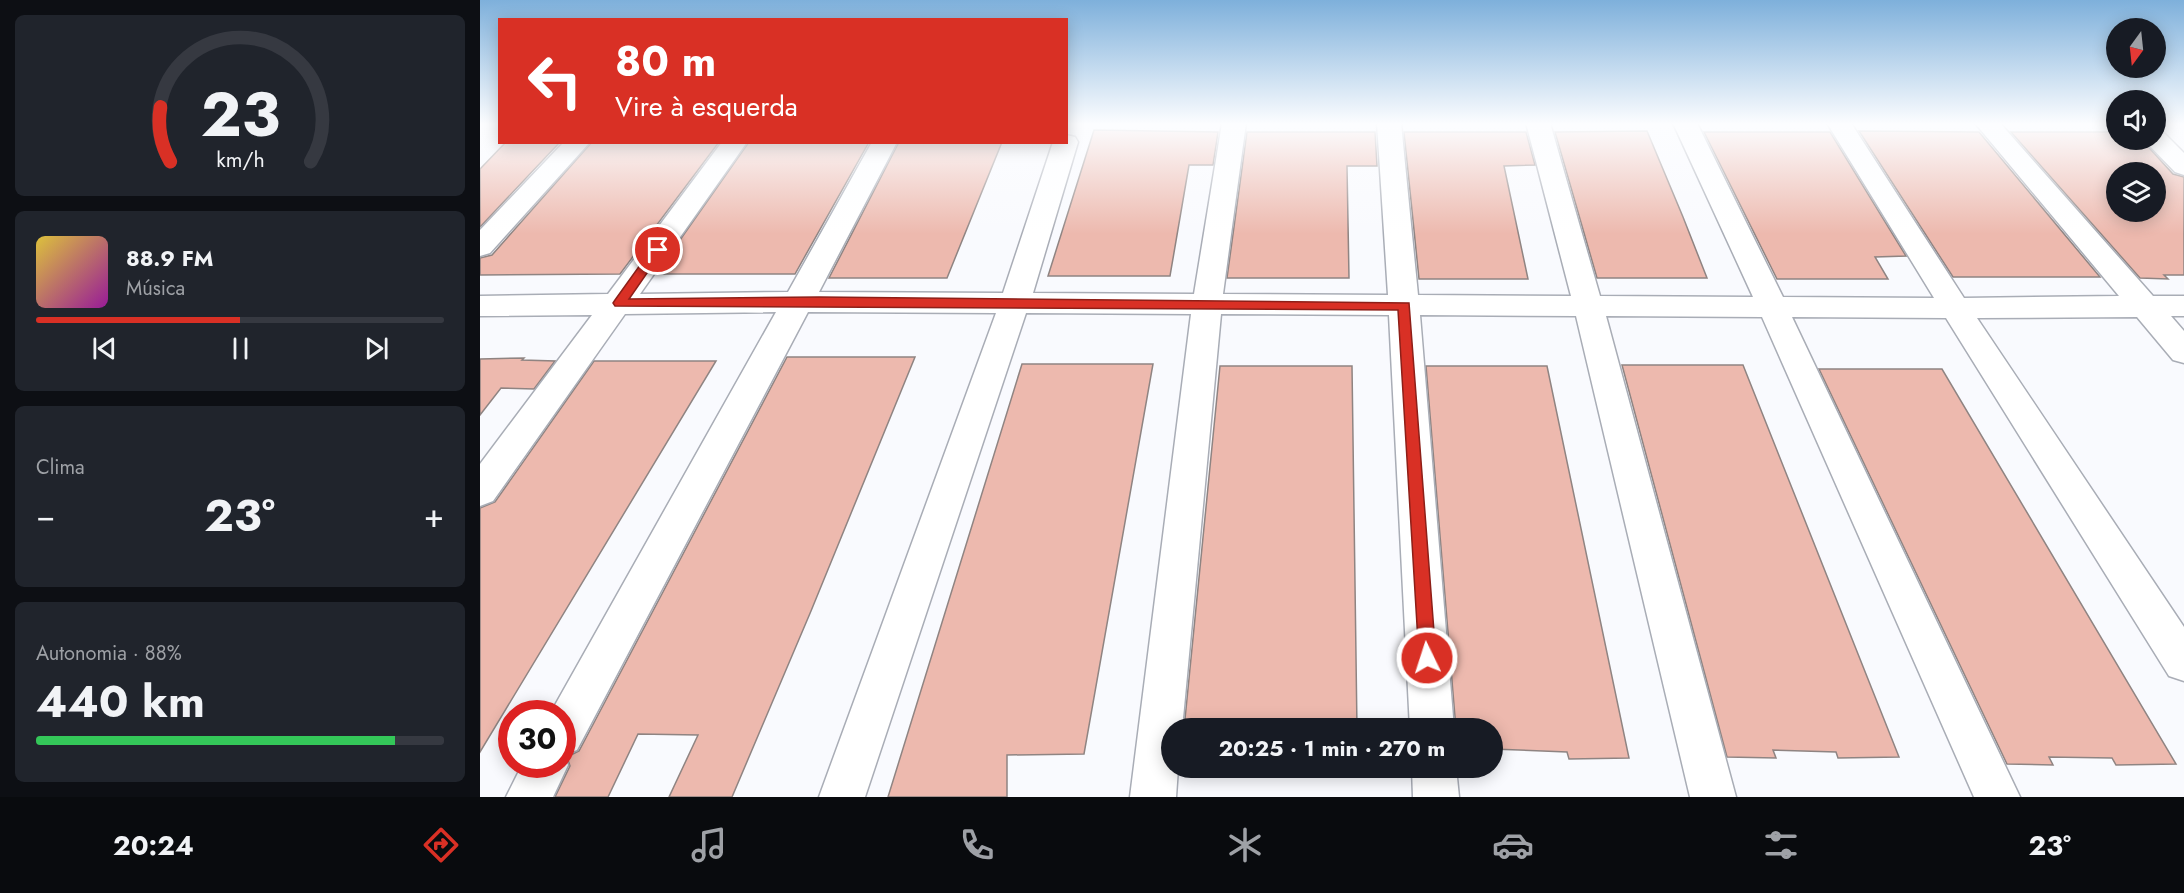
<!DOCTYPE html>
<html lang="pt">
<meta charset="utf-8">
<style>
:root{--surface:#171b24;--page:#20242c;--text:#f1f3f6;--muted:#9ea1a6;--line:#363941;--accent:#d93025}
body{margin:0;font-family:Jost,sans-serif;background:var(--page);color:var(--text);height:100vh;display:flex;flex-direction:column;font-size:22px;white-space:nowrap}
*{box-sizing:border-box;margin:0}
p{font-size:20px;color:var(--muted)}
.icon{flex:none;width:33px;height:33px;fill:none;stroke:currentColor;stroke-width:2;stroke-linecap:round;stroke-linejoin:round}
.map{position:relative;flex:1;overflow:hidden}
.sheet{display:flex;flex-direction:column;gap:15px;padding:15px;background:#0d0f14;width:480px}
.sheet>*{flex:none}
.guide{position:absolute;left:18px;top:18px;width:570px;height:126px;border-radius:0px;box-shadow:0 3px 15px #0003;background:#d93025;color:#fff;overflow:hidden}
.needle{width:39px;rotate:195deg}
.controls{position:absolute;left:1626px;top:18px;display:grid;gap:12px}
.controls a{display:grid;place-items:center;width:60px;height:60px;border-radius:50%;background:var(--surface);box-shadow:0 3px 15px #0003;font-size:30px}
.speed{position:absolute;left:18px;top:700px;display:flex;gap:12px;font-size:30px;font-weight:700;text-align:center}
.speed>*{display:grid;place-content:center;width:78px;height:78px;border-radius:50%;background:var(--surface);box-shadow:0 3px 15px #0003;line-height:1}
.speed .limit{border:9px solid #d22;background:#fff;color:#111}
.pin{position:absolute;display:grid;place-items:center;width:51px;height:51px;color:#fff;margin:-26px;border:3px solid #fff;border-radius:50%;box-shadow:0 2px 6px #0007}
.me{position:absolute;width:66px;margin:-33px;rotate:356deg;stroke-linejoin:round;filter:drop-shadow(0 0 4px #0008)}
.turn{display:flex;align-items:center;gap:21px;height:126px;padding:0 18px;font-size:27px}
.turn .icon{width:78px;height:78px;stroke-width:2.5}
.turn b{display:block;font-size:42px;line-height:51px}
.big{font-size:45px;font-weight:700;line-height:1.1}
.sheet .widget{flex:1;display:flex;flex-direction:column;justify-content:center;gap:9px;min-width:0;padding:0 21px;border-radius:9px;background:var(--page)}
.sheet .dial{align-items:center;gap:0}
.dial svg{height:156px;overflow:visible;fill:none;stroke:var(--line);stroke-width:7;stroke-linecap:round;text-anchor:middle}
.dial text{fill:var(--text);stroke:none}
.song{display:flex;align-items:center;gap:18px}
.cover{width:72px;height:72px;border-radius:9px;background:linear-gradient(135deg,hsl(50 70% 55%),hsl(300 70% 35%))}
.played{height:6px;border-radius:3px;background:linear-gradient(90deg,var(--accent) 50%,var(--line) 50%)}
.keys{display:flex;justify-content:space-around;direction:ltr}
.heat{display:flex;justify-content:space-between;align-items:center;font-size:33px;direction:ltr}
.charge{height:9px;border-radius:4px;background:linear-gradient(90deg,#34c759 88%,var(--line) 0)}
.trip{position:absolute;left:681px;top:718px;width:342px;height:60px;border-radius:30px;background:var(--surface);box-shadow:0 3px 15px #0003;font-weight:700;line-height:60px;text-align:center}
.tabs{display:flex;height:96px;justify-content:space-around;align-items:center;background:#090b0e;color:var(--muted)}
.tabs .icon{width:42px;height:42px}
.tabs .selected{color:var(--accent)}
.tabs b{font-size:27px;color:var(--text)}
main{display:flex;flex:1;min-height:0}
.map>svg:first-child{display:block}
.building{fill:#edb9ae;stroke:#8f8482;stroke-width:1.5;fill-rule:evenodd}
.lines{fill:none;stroke-linecap:round;stroke-linejoin:round}
.minor-casing{stroke:#a9adb6;stroke-width:3}
.minor{fill:#fff;fill-rule:evenodd}
.route{fill:#d93025;stroke:#8d1f18;stroke-width:1.5}
</style>
<main>
<section class="sheet">
<div class="widget dial"><svg viewBox="0 0 100 80">
<path d="M14 69A42 42 0 1 1 86 69"/>
<path d="M14 69A42 42 0 0 1 9 41" stroke="#d93025"/>
<text x="50" y="56" font-size="32" font-weight="700">23</text>
<text x="50" y="72" font-size="11">km/h</text>
</svg></div>
<div class="widget">
<div class="song"><i class="cover"></i><div><b>88.9 FM</b><p>Música</p></div></div>
<div class="played"></div>
<div class="keys"><svg class="icon" aria-label="previous" viewBox="0 0 24 24"><path d="M18 5L8 12l10 7zM5 5v14"/></svg><svg class="icon" aria-label="pause" viewBox="0 0 24 24"><path d="M8 5v14M16 5v14"/></svg><svg class="icon" aria-label="next" viewBox="0 0 24 24"><path d="M6 5l10 7-10 7zM19 5v14"/></svg></div>
</div>
<div class="widget"><p>Clima</p>
<div class="heat"><a>−</a><b class="big">23°</b><a>+</a></div>
</div>
<div class="widget"><p>Autonomia · 88%</p><b class="big">440 km</b><div class="charge"></div></div>
</section>
<div class="map">
<svg width="1704" height="797" viewBox="0 0 1704 797">
<rect width="100%" height="100%" fill="#f9fafe"/>
<!-- building -->
<g class="building">
<polygon points="614,130 738,132 733,165 709,165 690,276 568,276"/>
<polygon points="1167,131 1203,217 1227,278 1117,278 1075,132"/>
<polygon points="1379,131 1499,132 1620,277 1473,277"/>
<polygon points="767,132 895,132 897,166 867,166 869,278 747,278"/>
<polygon points="924,132 1046,132 1055,165 1024,166 1048,279 939,279"/>
<polygon points="1224,132 1350,132 1426,256 1395,257 1408,279 1297,279"/>
<path d="M 1531,132 L 1636,132 L 1636,140 L 1662,140 L 1693,174 L 1704,177 L 1704,275 L 1684,275 L 1688,279 L 1660,278 ZM 1636,172 L 1676,172 L 1676,212 L 1636,212 Z"/>
<polygon points="26,142 80,142 0,227 0,169"/>
<polygon points="112,142 239,142 140,274 0,275 0,258 12,255"/>
<polygon points="269,142 389,142 315,274 176,274"/>
<polygon points="419,142 522,142 467,278 349,278"/>
<polygon points="307,357 435,357 331,611 252,797 189,797 218,735 158,734 128,797 75,797 90,766 87,757 99,751"/>
<polygon points="44,358 42,360 75,361 54,389 21,388 0,415 0,359"/>
<polygon points="114,361 236,361 0,752 0,508 15,502"/>
<polygon points="542,364 673,364 604,754 527,755 527,797 408,797"/>
<polygon points="1142,365 1263,365 1419,757 1358,758 1356,752 1293,750 1296,758 1247,757"/>
<polygon points="740,366 872,366 877,729 704,729"/>
<polygon points="946,366 1067,366 1149,758 1089,759 1087,752 1012,749 1012,729 976,729"/>
<polygon points="1339,369 1462,369 1696,764 1636,765 1632,758 1569,757 1573,765 1527,764"/>
</g>
<g class="lines">
<defs>
<g id="minor">
<polygon points="742,123 766,123 743,294 908,295 897,123 921,123 938,295 1091,296 1046,123 1070,123 1120,296 1273,297 1193,123 1217,123 1303,297 1454,298 1347,123 1371,123 1484,298 1639,296 1495,123 1520,123 1673,296 1704,296 1704,316 1691,316 1704,331 1704,363 1693,360 1657,317 1497,318 1704,627 1704,681 1689,676 1466,318 1312,317 1540,797 1494,797 1282,317 1126,316 1256,797 1210,797 1096,316 940,315 974,729 930,729 909,315 741,314 702,729 692,729 692,768 698,768 696,797 650,797 711,314 546,313 385,797 339,797 516,313 328,312 97,750 84,755 88,765 73,797 26,797 42,765 82,765 82,714 70,714 296,312 145,314 13,501 0,506 0,464 112,315 0,316 0,296 128,294 242,142 267,142 160,294 308,292 392,142 417,142 339,292 523,293 573,142 586,142 586,135 595,137 598,142 553,293 714,294"/>
<polygon points="1676,132 1685,134 1704,153 1704,175 1695,172 1664,140 1676,140"/>
<polygon points="84,142 110,142 10,253 0,256 0,230"/>
<polygon points="932,768 976,768 979,797 933,797"/>
</g>
</defs>
<!-- minor casing -->
<use href="#minor" class="minor-casing"/>
<!-- minor -->
<use href="#minor" class="minor"/>
</g>
<!-- sky -->
<linearGradient id="sky" x2="0" y2="1"><stop stop-color="#7eb0db"/><stop offset="0.53" stop-color="#fcfdff"/><stop offset="1" stop-color="#fcfdff" stop-opacity="0"/></linearGradient>
<rect width="1704" height="234" fill="url(#sky)"/>
<!-- route -->
<polygon class="route" points="178,246 183,250 149,299 339,297 929,303 956,658 953,664 947,666 941,664 939,658 918,310 135,306 133,303 135,300 173,247"/>
</svg>
<div class="controls">
<a><svg class="needle" viewBox="-14 -14 28 28"><path d="M0-13l5 13h-10z" fill="#e53935"/><path d="M0 13l5-13h-10z" fill="#9ea1a6"/></svg></a>
<a><svg class="icon" aria-label="sound" viewBox="0 0 24 24"><path d="M4 9h4l5-4v14l-5-4H4zM17 9q2 3 0 6"/></svg></a>
<a><svg class="icon" aria-label="layers" viewBox="0 0 24 24"><path d="M12 4l9 5-9 5-9-5zM3 14l9 5 9-5"/></svg></a>
</div>
<div class="speed"><div class="limit">30</div></div>
<div class="pin" style="left:178px;top:250px;background:#d93025"><svg class="icon" aria-label="arrive" viewBox="0 0 24 24"><path d="M6 21V4h12l-3 4 3 4H6"/></svg></div>
<svg class="me" style="left:947px;top:658px" viewBox="-20 -20 40 40"><circle r="17" fill="#d93025" stroke="#fff" stroke-width="3"/><path d="M0-11L8 9 0 5-8 9z" fill="#fff"/></svg>
<div class="trip">20:25 · 1 min · 270 m</div>
<div class="guide">
<div class="turn"><svg class="icon" aria-label="left" viewBox="0 0 24 24"><path d="M17 20v-9H6M10 6l-5 5 5 5"/></svg><div><b>80 m</b>Vire à esquerda</div></div>
</div>
</div>
</main>
<nav class="tabs">
<b>20:24</b>
<svg class="icon selected" aria-label="directions" viewBox="0 0 24 24"><path d="M12 3l9 9-9 9-9-9zM9 14v-3h6M13 9l2 2-2 2"/></svg>
<svg class="icon" aria-label="music" viewBox="0 0 24 24"><path d="M9 18V5l10-2v13"/><circle cx="6" cy="18" r="3"/><circle cx="16" cy="16" r="3"/></svg>
<svg class="icon" aria-label="phone" viewBox="0 0 24 24"><path d="M5 4h4l2 5-3 2q2 4 5 5l2-3 5 2v4C11 20 4 13 5 4z"/></svg>
<svg class="icon" aria-label="climate" viewBox="0 0 24 24"><path d="M12 3v18M4 7l16 10M4 17L20 7"/></svg>
<svg class="icon" aria-label="car" viewBox="0 0 24 24"><path d="M5 17H2v-5l4-1 3-4h7l3 4 3 1v5h-3M9 17h6M6 11h13"/><circle cx="7" cy="17" r="2"/><circle cx="17" cy="17" r="2"/></svg>
<svg class="icon" aria-label="filters" viewBox="0 0 24 24"><path d="M4 7h16M4 17h16"/><circle cx="9" cy="7" r="2"/><circle cx="15" cy="17" r="2"/></svg>
<b>23°</b>
</nav>
